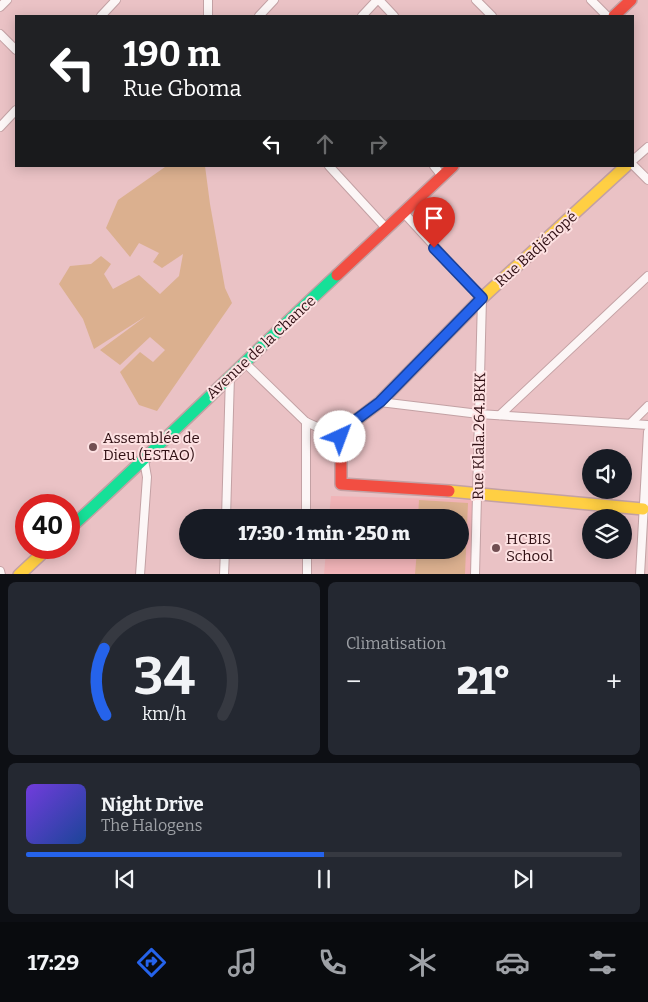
<!DOCTYPE html>
<html lang="fr">
<meta charset="utf-8">
<style>
:root{--surface:#171b24;--page:#242831;--text:#f1f3f6;--muted:#9ea1a6;--line:#363941;--accent:#2563eb}
body{margin:0;font-family:Bitter,serif;background:var(--page);color:var(--text);height:100vh;display:flex;flex-direction:column;font-size:19px;white-space:nowrap}
*{box-sizing:border-box;margin:0}
p{font-size:16px;color:var(--muted)}
.icon{flex:none;width:28px;height:28px;fill:none;stroke:currentColor;stroke-width:2;stroke-linecap:round;stroke-linejoin:round}
.map{position:relative;height:574px;overflow:hidden}
.panel{display:flex;flex-direction:column;gap:8px;padding:8px;background:#0d0f14;flex:1}
.panel>*{flex:none}
.hud{position:absolute;left:15px;top:15px;width:619px;height:152px;border-radius:0px;box-shadow:0 2px 12px #0003;background:#202124;color:#fff;overflow:hidden}
.fabs{position:absolute;left:582px;top:449px;display:grid;gap:10px}
.fabs a{display:grid;place-items:center;width:50px;height:50px;border-radius:50%;background:var(--surface);box-shadow:0 2px 12px #0003;font-size:25px}
.speed{position:absolute;left:15px;top:494px;display:flex;gap:10px;font-size:25px;font-weight:700;text-align:center}
.speed>*{display:grid;place-content:center;width:65px;height:65px;border-radius:50%;background:var(--surface);box-shadow:0 2px 12px #0003;line-height:1}
.speed .limit{border:8px solid #d22;background:#fff;color:#111}
.pin{position:absolute;display:grid;place-items:center;width:42px;height:42px;color:#fff;margin:-51px -21px;border-radius:50% 50% 50% 0;rotate:-45deg;box-shadow:0 0 5px #0007}
.pin .icon{rotate:45deg}
.me{position:absolute;width:55px;margin:-28px;rotate:43deg;stroke-linejoin:round;filter:drop-shadow(0 0 4px #0008)}
.turn{display:flex;align-items:center;gap:18px;height:105px;padding:0 25px;font-size:22px}
.turn .icon{width:65px;height:65px;stroke-width:2.5}
.turn b{display:block;font-size:35px;line-height:42px}
.lanes{display:flex;align-items:center;height:48px;padding:0 25px;background:#0003;justify-content:center;gap:25px;direction:ltr}
.lanes .off{opacity:.35}
.big{font-size:38px;font-weight:800;line-height:1.1}
.panel .tile{flex:1;display:flex;flex-direction:column;justify-content:center;gap:8px;min-width:0;padding:0 18px;border-radius:8px;background:var(--page)}
.panel .dial{align-items:center;gap:0}
.dial svg{height:130px;overflow:visible;fill:none;stroke:var(--line);stroke-width:7;stroke-linecap:round;text-anchor:middle}
.dial text{fill:var(--text);stroke:none}
.song{display:flex;align-items:center;gap:15px}
.cover{width:60px;height:60px;border-radius:8px;background:linear-gradient(135deg,hsl(260 70% 55%),hsl(220 70% 35%))}
.played{height:5px;border-radius:2px;background:linear-gradient(90deg,var(--accent) 50%,var(--line) 50%)}
.keys{display:flex;justify-content:space-around;direction:ltr}
.heat{display:flex;justify-content:space-between;align-items:center;font-size:28px;direction:ltr}
.panel .tiles{flex:1;display:grid;gap:8px;grid-template-columns:1fr 1fr}
.tile:last-child{grid-column:span 2}
.trip{position:absolute;left:179px;top:509px;width:290px;height:50px;border-radius:25px;background:var(--surface);box-shadow:0 2px 12px #0003;font-weight:800;line-height:50px;text-align:center}
.dock{display:flex;height:80px;justify-content:space-around;align-items:center;background:#090b0e;color:var(--muted)}
.dock .icon{width:35px;height:35px}
.dock .current{color:var(--accent)}
.dock b{font-size:22px;color:var(--text)}
.map>svg:first-child{display:block}
.built{fill:#f0b3b7}
.green{fill:#dbb08f}
.lines{fill:none;stroke-linecap:round;stroke-linejoin:round}
.street-casing{stroke:#c3a1a4;stroke-width:10}
.fast-casing{stroke:#c3a1a4;stroke-width:14}
.slow-casing{stroke:#c3a1a4;stroke-width:14}
.jam-casing{stroke:#c3a1a4;stroke-width:14}
.street{stroke:#fcf6f6;stroke-width:8}
.fast{stroke:#16e098;stroke-width:11}
.slow{stroke:#ffcf43;stroke-width:11}
.jam{stroke:#f24e42;stroke-width:11}
.route-casing{stroke:#184099;stroke-width:12}
.route{stroke:#2563eb;stroke-width:9}
.poi-dot{fill:#714e52;stroke:#fde1e2;stroke-width:2}
.labels{text-anchor:middle;stroke-width:4;stroke-linejoin:round;paint-order:stroke}
.street-label{font-size:15px;fill:#301014;stroke:#fde1e2}
.poi-label{font-size:15px;fill:#301014;stroke:#fde1e2;text-anchor:start}
</style>
<div class="map">
<svg width="648" height="575" viewBox="0 0 648 575">
<rect width="100%" height="100%" fill="#eac2c5"/>
<!-- built -->
<polygon class="built" points="331,496 475,500 472,574 324,575 326,550 460,550 460,518 329,517"/>
<!-- green -->
<g class="green">
<polygon points="205,166 210,204 225,288 232,303 157,411 139,405 120,372 140,352 153,362 165,350 150,337 120,365 100,350 146,316 94,349 83,319 59,284 70,266 91,264 101,256 111,264 104,274 113,289 139,275 160,294 179,276 183,254 162,268 153,262 159,253 139,243 130,257 106,228 118,200 165,167"/>
<polygon points="419,500 468,503 465,574 415,574 417,550 460,550 460,518 418,517"/>
</g>
<g class="lines">
<defs>
<g id="street">
<polyline points="208,0 208,16"/>
<polyline points="379,0 394,16"/>
<polyline points="476,0 492,16"/>
<polyline points="591,0 607,16"/>
<polyline points="0,7 7,0"/>
<polyline points="101,16 116,0"/>
<polyline points="259,16 274,0"/>
<polyline points="362,16 377,0"/>
<polyline points="0,34 16,50"/>
<polyline points="0,127 16,110"/>
<polyline points="632,161 648,147"/>
<polyline points="632,164 648,180"/>
<polyline points="329,166 386,228"/>
<polyline points="434,166 442,176"/>
<polyline points="404,213 482,298 475,575"/>
<polyline points="244,362 306,422 340,437"/>
<polyline points="380,402 479,414 648,425"/>
<polyline points="500,415 648,276"/>
<polyline points="306,422 306,518"/>
<polyline points="631,423 648,406"/>
<polyline points="226,518 230,375"/>
<polyline points="307,550 307,575"/>
<polyline points="0,571 1,575"/>
<polyline points="140,575 147,477 144,460"/>
<polyline points="224,575 225,550"/>
<polyline points="640,575 648,432"/>
</g>
<path id="fast" d="M 69,529 C 160,446 247,359 337,275"/>
<g id="slow">
<polyline points="343,430 380,402 482,298 626,166"/>
<polyline points="449,491 643,509"/>
<polyline points="19,575 48,548"/>
</g>
<g id="jam">
<polyline points="614,16 631,0"/>
<polyline points="337,275 453,166"/>
<polyline points="343,430 341,431 341,484 449,491"/>
</g>
</defs>
<!-- street casing -->
<use href="#street" class="street-casing"/>
<!-- fast casing -->
<use href="#fast" class="fast-casing"/>
<!-- slow casing -->
<use href="#slow" class="slow-casing"/>
<!-- jam casing -->
<use href="#jam" class="jam-casing"/>
<!-- street -->
<use href="#street" class="street"/>
<!-- fast -->
<use href="#fast" class="fast"/>
<!-- slow -->
<use href="#slow" class="slow"/>
<!-- jam -->
<use href="#jam" class="jam"/>
</g>
<g class="lines">
<defs>
<polyline id="route" points="340,437 341,431 380,402 482,298 434,248"/>
</defs>
<!-- route casing -->
<use href="#route" class="route-casing"/>
<!-- route -->
<use href="#route" class="route"/>
</g>
<!-- markers -->
<g class="poi-dot">
<circle cx="93" cy="447" r="5"/>
<circle cx="496" cy="548" r="5"/>
</g>
<g class="labels">
<!-- street labels -->
<g class="street-label">
<text transform="translate(536 249) rotate(-42)" y="5">Rue Badjénopé</text>
<text transform="translate(261 347) rotate(-43)" y="5">Avenue de la Chance</text>
<text transform="translate(479 436) rotate(-89)" y="5">Rue Klala.264.BKK</text>
</g>
<!-- poi labels -->
<g class="poi-label">
<text x="103" y="443">Assemblée de<tspan x="103" dy="17">Dieu (ESTAO)</tspan></text>
<text x="506" y="544">HCBIS<tspan x="506" dy="17">School</tspan></text>
</g>
</g>
</svg>
<div class="fabs">
<a><svg class="icon" aria-label="sound" viewBox="0 0 24 24"><path d="M4 9h4l5-4v14l-5-4H4zM17 9q2 3 0 6"/></svg></a>
<a><svg class="icon" aria-label="layers" viewBox="0 0 24 24"><path d="M12 4l9 5-9 5-9-5zM3 14l9 5 9-5"/></svg></a>
</div>
<div class="speed"><div class="limit">40</div></div>
<div class="pin" style="left:434px;top:248px;background:#d93025"><svg class="icon" aria-label="arrive" viewBox="0 0 24 24"><path d="M6 21V4h12l-3 4 3 4H6"/></svg></div>
<svg class="me" style="left:340px;top:437px" viewBox="-20 -20 40 40"><circle r="19" fill="#fff"/><path d="M0-13L10 11 0 6-10 11z" fill="#2563eb"/></svg>
<div class="trip">17:30 · 1 min · 250 m</div>
<div class="hud">
<div class="turn"><svg class="icon" aria-label="left" viewBox="0 0 24 24"><path d="M17 20v-9H6M10 6l-5 5 5 5"/></svg><div><b>190 m</b>Rue Gboma</div></div>
<div class="lanes"><svg class="icon" aria-label="left" viewBox="0 0 24 24"><path d="M17 20v-9H6M10 6l-5 5 5 5"/></svg><svg class="icon off" aria-label="ahead" viewBox="0 0 24 24"><path d="M12 20V5M6 11l6-6 6 6"/></svg><svg class="icon off" aria-label="right" viewBox="0 0 24 24"><path d="M7 20v-9h11M14 6l5 5-5 5"/></svg></div>
</div>
</div>
<section class="panel">
<div class="tiles">
<div class="tile dial"><svg viewBox="0 0 100 80">
<path d="M14 69A42 42 0 1 1 86 69"/>
<path d="M14 69A42 42 0 0 1 13 28" stroke="#2563eb"/>
<text x="50" y="56" font-size="32" font-weight="700">34</text>
<text x="50" y="72" font-size="11">km/h</text>
</svg></div>
<div class="tile"><p>Climatisation</p>
<div class="heat"><a>−</a><b class="big">21°</b><a>+</a></div>
</div>
<div class="tile">
<div class="song"><i class="cover"></i><div><b>Night Drive</b><p>The Halogens</p></div></div>
<div class="played"></div>
<div class="keys"><svg class="icon" aria-label="previous" viewBox="0 0 24 24"><path d="M18 5L8 12l10 7zM5 5v14"/></svg><svg class="icon" aria-label="pause" viewBox="0 0 24 24"><path d="M8 5v14M16 5v14"/></svg><svg class="icon" aria-label="next" viewBox="0 0 24 24"><path d="M6 5l10 7-10 7zM19 5v14"/></svg></div>
</div>
</div>
</section>
<nav class="dock">
<b>17:29</b>
<svg class="icon current" aria-label="directions" viewBox="0 0 24 24"><path d="M12 3l9 9-9 9-9-9zM9 14v-3h6M13 9l2 2-2 2"/></svg>
<svg class="icon" aria-label="music" viewBox="0 0 24 24"><path d="M9 18V5l10-2v13"/><circle cx="6" cy="18" r="3"/><circle cx="16" cy="16" r="3"/></svg>
<svg class="icon" aria-label="phone" viewBox="0 0 24 24"><path d="M5 4h4l2 5-3 2q2 4 5 5l2-3 5 2v4C11 20 4 13 5 4z"/></svg>
<svg class="icon" aria-label="climate" viewBox="0 0 24 24"><path d="M12 3v18M4 7l16 10M4 17L20 7"/></svg>
<svg class="icon" aria-label="car" viewBox="0 0 24 24"><path d="M5 17H2v-5l4-1 3-4h7l3 4 3 1v5h-3M9 17h6M6 11h13"/><circle cx="7" cy="17" r="2"/><circle cx="17" cy="17" r="2"/></svg>
<svg class="icon" aria-label="filters" viewBox="0 0 24 24"><path d="M4 7h16M4 17h16"/><circle cx="9" cy="7" r="2"/><circle cx="15" cy="17" r="2"/></svg>
</nav>
